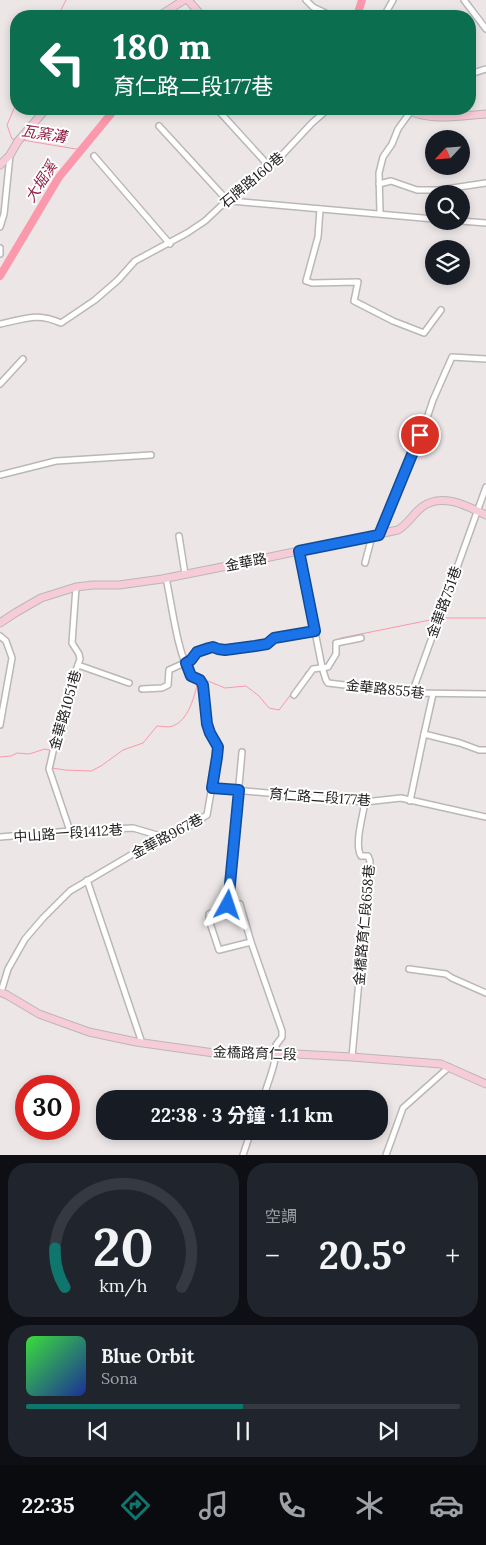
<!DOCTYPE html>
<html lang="zh-TW">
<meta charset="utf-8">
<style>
:root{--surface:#171b24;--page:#20242c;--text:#f1f3f6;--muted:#9ea1a6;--line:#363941;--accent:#0f766e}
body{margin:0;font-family:Lora,"Noto Sans TC",serif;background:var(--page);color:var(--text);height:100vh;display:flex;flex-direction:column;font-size:19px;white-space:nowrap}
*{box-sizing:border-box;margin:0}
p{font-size:16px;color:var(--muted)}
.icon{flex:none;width:28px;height:28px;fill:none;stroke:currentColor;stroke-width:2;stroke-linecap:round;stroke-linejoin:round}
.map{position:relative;height:1155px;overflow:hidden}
.side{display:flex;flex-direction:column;gap:8px;padding:8px;background:#0d0f14;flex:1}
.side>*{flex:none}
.banner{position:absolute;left:10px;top:10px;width:466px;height:105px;border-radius:20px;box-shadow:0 2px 8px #0003;background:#0b6e4f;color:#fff;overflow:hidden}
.needle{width:32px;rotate:244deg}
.buttons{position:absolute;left:425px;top:130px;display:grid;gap:10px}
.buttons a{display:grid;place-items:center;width:45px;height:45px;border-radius:50%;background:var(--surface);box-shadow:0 2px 8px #0003;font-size:25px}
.speed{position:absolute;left:15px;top:1075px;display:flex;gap:10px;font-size:25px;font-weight:700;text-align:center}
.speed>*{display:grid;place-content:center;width:65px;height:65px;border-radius:50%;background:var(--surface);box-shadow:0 2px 8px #0003;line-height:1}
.speed .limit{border:8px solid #d22;background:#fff;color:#111}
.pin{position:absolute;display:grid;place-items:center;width:42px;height:42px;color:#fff;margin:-21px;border:2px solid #fff;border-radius:50%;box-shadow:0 1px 5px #0007}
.me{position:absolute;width:55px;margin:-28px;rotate:5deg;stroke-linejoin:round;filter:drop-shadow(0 0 4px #0008)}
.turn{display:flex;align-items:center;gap:18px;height:105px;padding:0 20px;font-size:22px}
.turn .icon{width:65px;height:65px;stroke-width:2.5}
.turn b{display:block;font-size:35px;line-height:42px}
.big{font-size:38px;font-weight:700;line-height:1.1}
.side .card{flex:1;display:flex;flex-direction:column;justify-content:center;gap:8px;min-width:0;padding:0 18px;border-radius:20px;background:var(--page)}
.side .dial{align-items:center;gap:0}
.dial svg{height:130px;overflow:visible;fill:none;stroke:var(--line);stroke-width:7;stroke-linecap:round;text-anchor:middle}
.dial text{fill:var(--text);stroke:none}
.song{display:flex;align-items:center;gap:15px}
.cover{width:60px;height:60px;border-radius:8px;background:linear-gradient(135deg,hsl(120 70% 55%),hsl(230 70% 35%))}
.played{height:5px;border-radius:2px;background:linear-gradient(90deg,var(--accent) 50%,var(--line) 50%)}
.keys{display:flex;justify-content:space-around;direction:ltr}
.heat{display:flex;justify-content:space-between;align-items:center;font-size:28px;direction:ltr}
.side .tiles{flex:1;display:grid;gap:8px;grid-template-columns:1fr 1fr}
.card:last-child{grid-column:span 2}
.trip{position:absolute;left:96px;top:1090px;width:292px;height:50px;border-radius:20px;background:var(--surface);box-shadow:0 2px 8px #0003;font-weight:700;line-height:50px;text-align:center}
.tabs{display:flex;height:80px;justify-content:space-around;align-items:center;background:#090b0e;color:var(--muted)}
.tabs .icon{width:35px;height:35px}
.tabs .on{color:var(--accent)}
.tabs b{font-size:22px;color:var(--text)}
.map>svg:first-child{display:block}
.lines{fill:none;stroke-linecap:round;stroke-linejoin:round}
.stream{stroke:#fb98ac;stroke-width:1}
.river{stroke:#fb98ac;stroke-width:8}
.street-casing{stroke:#bcb6b7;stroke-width:8}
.secondary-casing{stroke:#bcb6b7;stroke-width:9}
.street{stroke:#fff;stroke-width:5}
.secondary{stroke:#f6ccd8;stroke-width:7}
.route-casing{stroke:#114b97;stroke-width:12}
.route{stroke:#1a73e8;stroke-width:9}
.labels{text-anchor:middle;stroke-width:4;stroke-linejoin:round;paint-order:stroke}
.street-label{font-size:14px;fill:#242222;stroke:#fff}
.water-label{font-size:15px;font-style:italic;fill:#912045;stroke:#fff}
</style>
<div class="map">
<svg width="486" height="1155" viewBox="0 0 486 1155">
<rect width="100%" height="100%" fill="#ece6e7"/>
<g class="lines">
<!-- stream -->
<g class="stream">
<polyline points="58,16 66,0"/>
<polyline points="16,139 12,139 7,125 16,104"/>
<polyline points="22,140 82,150"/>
<polyline points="442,618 486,618"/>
<polyline points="339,639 341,638 435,619"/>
<polyline points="332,657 334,649"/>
<polyline points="302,680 306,672 310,670"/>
<polyline points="203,683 208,681 225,688 246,686 259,696 269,708 279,710 292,693"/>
<path d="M 55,753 L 55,759 L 52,768 L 65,770 L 91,771 L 101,766 L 123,750 L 143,743 L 157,726 C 162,726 168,728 173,726 C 188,720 193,700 197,686 L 199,685"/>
<polyline points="0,757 11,756 17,753 29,754 45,749 52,751"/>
</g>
<!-- river -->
<g class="river">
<polyline points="357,16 362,0"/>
<polyline points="0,276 59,177 115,109"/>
</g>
<defs>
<g id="street">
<polyline points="306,0 313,7 332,16"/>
<polyline points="464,0 486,29"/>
<polyline points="384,16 393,0"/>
<polyline points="470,74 486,69"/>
<polyline points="217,109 268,165"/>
<polyline points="159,126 226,199 231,201 434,219"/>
<polyline points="94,156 170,244"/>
<polyline points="379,184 391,181 417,190 439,190 486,183"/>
<polyline points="320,209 318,237 306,281 312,283 358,282 354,301 393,321 424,333 441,310"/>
<polyline points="380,213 379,173 383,157 392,144 398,129 411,111"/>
<polyline points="461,221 486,223"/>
<polyline points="0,227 4,214 10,155"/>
<polyline points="0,248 0,254"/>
<path d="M 0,324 C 25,319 37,312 61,323 L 95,300 L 118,280 L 135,261 L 187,233 L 205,221 L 222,205 L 231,201 L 248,182 L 268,165 L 283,154 L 312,123 L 328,109"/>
<polyline points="0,384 23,359"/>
<polyline points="0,475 56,461 151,455"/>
<polyline points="379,535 427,418 433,400 452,357 486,359"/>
<polyline points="179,536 185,574"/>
<polyline points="299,551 322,667 326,680 328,683 412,693 486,694"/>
<polyline points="365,563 372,536"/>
<polyline points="0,636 6,641 12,658 0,725"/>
<polyline points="78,665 129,683"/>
<polyline points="142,689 162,688 168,685 169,670 191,660 197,652 209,648 213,647 218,649 225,650 255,646 267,644 274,638 315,631"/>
<polyline points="412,693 486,487"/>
<polyline points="294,695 313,669 328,667 336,654 336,643 361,638"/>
<polyline points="424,734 433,694"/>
<polyline points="242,752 228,905 209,914 209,920 219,950 251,942"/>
<polyline points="212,788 365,802 401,798 486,817"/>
<polyline points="410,801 424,734 460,743 479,750 486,750"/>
<polyline points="70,831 49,769 55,743 73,689 73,679 80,659 79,654 72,643 76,587"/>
<polyline points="0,837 70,831 133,828 164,837"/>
<polyline points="87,880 142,1043"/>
<path d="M 240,904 L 251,942 L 282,1031 L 282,1037 L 276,1045 C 277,1063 268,1081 263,1099"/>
<polyline points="409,969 446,974 452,978 486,993"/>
<path d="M 1,992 L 8,969 L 25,939 L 43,918 L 70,891 L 153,842 L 164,837 L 179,832 L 207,815 L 217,757 L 218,747 L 209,730 L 203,685 L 200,679 L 191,677 C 176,647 173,610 166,578"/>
<path d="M 352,1057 L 370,861 L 368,856 L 361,856 C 354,845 363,815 365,802"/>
<polyline points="243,1155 251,1131"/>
<polyline points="386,1155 403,1108 449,1067"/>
</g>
<g id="secondary">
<polyline points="188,0 202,16"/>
<polyline points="159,16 184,0"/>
<path d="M 405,109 C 431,122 458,116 486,114"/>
<polyline points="0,165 10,155 18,141 46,109"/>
<path d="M 0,623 L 15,613 L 41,598 L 76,587 L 93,585 L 119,585 L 162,579 L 237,564 L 398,530 C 408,524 413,514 422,507 C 442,492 467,506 486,515"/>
<polyline points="0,992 7,995 39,1014 89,1032 136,1042 221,1054 277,1053 352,1057 441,1064 486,1084"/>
</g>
</defs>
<!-- street casing -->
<use href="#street" class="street-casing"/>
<!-- secondary casing -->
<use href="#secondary" class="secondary-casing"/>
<!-- street -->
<use href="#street" class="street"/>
<!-- secondary -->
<use href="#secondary" class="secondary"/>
</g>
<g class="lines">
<defs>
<polyline id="route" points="228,905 239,790 212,788 217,757 218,747 210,733 207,724 203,685 200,680 191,676 186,663 191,660 197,652 209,648 213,647 218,649 225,650 255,646 267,644 274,638 315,631 299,551 379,535 420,435"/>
</defs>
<!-- route casing -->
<use href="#route" class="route-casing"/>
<!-- route -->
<use href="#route" class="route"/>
</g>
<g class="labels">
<!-- street labels -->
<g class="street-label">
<text transform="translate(252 180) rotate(-40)" y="5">石牌路160巷</text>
<text transform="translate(246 562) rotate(-11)" y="5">金華路</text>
<text transform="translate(444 602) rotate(-70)" y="5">金華路751巷</text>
<text transform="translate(385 689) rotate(6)" y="5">金華路855巷</text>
<text transform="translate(65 710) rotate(-74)" y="5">金華路1051巷</text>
<text transform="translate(320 797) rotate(4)" y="5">育仁路二段177巷</text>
<text transform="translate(68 833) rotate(-4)" y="5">中山路一段1412巷</text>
<text transform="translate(167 836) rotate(-28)" y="5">金華路967巷</text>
<text transform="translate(364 925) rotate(-85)" y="5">金橋路育仁段658巷</text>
<text transform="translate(255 1053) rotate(2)" y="5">金橋路育仁段</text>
</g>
<!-- water labels -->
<g class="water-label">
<text transform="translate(44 134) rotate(9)" y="5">瓦窯溝</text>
<text transform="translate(41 182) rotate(-57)" y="5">大堀溪</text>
</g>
</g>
</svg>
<div class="buttons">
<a><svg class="needle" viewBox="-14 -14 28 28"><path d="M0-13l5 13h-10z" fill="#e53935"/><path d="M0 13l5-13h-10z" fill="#9ea1a6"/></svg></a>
<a><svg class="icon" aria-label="search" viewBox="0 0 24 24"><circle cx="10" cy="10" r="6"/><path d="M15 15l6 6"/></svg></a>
<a><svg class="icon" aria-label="layers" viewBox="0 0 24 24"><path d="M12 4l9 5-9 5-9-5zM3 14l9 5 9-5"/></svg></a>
</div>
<div class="speed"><div class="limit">30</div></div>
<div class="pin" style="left:420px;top:435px;background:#d93025"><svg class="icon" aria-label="arrive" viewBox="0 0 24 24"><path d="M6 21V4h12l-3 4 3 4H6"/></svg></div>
<svg class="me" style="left:228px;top:905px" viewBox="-20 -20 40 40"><path d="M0-17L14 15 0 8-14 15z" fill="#1a73e8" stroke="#fff" stroke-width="4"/></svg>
<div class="trip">22:38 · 3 分鐘 · 1.1 km</div>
<div class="banner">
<div class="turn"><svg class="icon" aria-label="left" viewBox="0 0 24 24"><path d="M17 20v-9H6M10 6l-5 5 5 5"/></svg><div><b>180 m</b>育仁路二段177巷</div></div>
</div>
</div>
<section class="side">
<div class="tiles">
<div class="card dial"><svg viewBox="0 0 100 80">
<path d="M14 69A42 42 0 1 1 86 69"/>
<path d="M14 69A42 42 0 0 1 8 45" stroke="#0f766e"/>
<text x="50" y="56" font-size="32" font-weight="700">20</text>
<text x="50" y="72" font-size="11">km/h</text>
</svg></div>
<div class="card"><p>空調</p>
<div class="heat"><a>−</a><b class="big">20.5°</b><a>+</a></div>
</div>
<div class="card">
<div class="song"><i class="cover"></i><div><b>Blue Orbit</b><p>Sona</p></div></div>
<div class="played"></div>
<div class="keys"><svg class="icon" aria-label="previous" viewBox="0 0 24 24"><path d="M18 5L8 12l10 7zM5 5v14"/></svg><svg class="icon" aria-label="pause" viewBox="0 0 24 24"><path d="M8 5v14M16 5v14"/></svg><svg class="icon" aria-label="next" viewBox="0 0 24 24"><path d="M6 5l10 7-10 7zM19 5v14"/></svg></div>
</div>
</div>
</section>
<nav class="tabs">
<b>22:35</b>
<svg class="icon on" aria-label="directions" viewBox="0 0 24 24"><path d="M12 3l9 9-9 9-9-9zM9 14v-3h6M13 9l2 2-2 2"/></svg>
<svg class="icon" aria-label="music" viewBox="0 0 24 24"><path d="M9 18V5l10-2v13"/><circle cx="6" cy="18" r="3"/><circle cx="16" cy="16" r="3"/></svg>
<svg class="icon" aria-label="phone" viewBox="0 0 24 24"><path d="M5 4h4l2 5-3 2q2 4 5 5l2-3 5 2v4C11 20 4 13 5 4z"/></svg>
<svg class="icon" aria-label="climate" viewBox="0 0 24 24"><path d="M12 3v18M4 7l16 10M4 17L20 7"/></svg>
<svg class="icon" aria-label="car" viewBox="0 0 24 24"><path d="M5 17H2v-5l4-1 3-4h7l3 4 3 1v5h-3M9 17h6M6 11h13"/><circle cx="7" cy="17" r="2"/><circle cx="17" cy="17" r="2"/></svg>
</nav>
